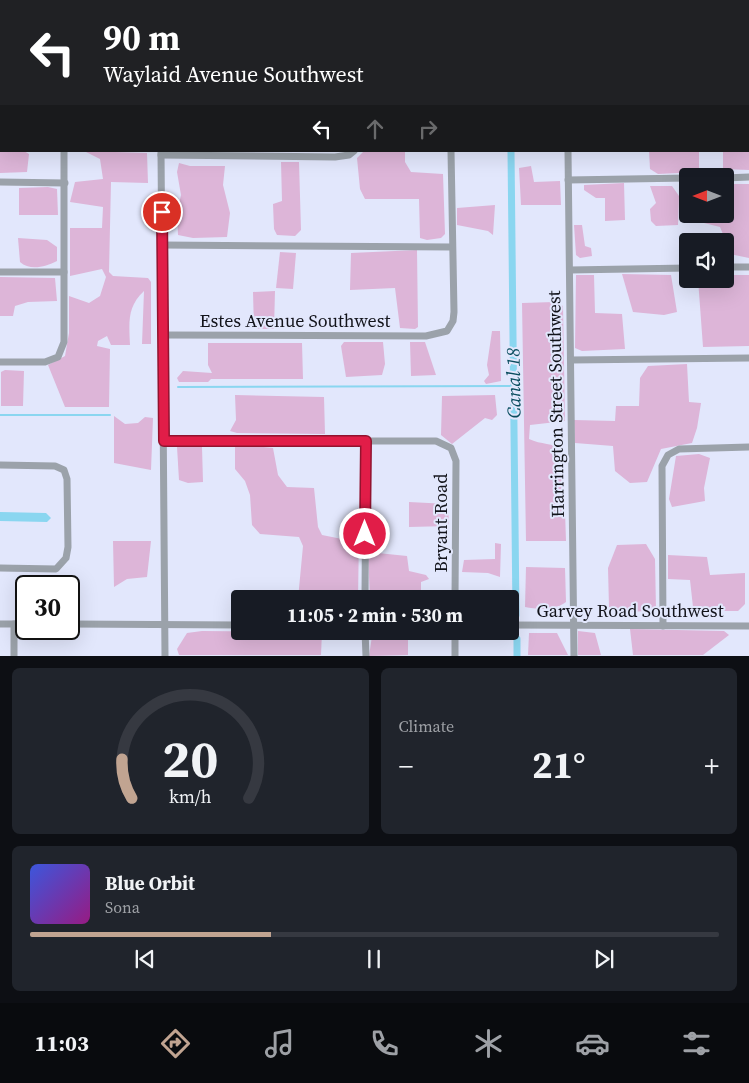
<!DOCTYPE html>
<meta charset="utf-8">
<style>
:root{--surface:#171b24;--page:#20242c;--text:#f1f3f6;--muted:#9ea1a6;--line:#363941;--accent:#c1a491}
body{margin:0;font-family:"Source Serif 4",serif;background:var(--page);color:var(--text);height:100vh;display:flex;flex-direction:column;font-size:19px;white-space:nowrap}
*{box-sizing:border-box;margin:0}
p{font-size:16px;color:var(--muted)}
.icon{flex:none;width:28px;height:28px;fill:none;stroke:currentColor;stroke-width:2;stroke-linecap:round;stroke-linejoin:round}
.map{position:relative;height:656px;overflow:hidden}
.side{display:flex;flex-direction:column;gap:12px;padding:12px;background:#0d0f14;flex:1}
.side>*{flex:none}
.top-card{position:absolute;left:0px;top:0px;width:750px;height:152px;box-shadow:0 5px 20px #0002;background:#202124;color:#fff;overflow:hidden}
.needle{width:32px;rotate:270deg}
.controls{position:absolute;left:679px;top:168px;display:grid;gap:10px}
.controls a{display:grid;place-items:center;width:55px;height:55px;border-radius:5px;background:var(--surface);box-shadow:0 5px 20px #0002;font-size:25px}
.speed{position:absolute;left:15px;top:575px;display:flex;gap:10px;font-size:25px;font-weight:700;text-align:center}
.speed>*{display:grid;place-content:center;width:65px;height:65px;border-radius:50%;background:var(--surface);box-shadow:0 5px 20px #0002;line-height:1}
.speed .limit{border:2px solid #111;border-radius:8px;background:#fff;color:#111}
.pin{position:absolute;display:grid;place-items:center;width:42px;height:42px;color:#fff;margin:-21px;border:2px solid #fff;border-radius:50%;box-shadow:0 1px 5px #0007}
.me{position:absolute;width:55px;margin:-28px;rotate:0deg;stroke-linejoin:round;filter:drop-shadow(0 0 4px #0008)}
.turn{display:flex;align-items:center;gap:18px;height:105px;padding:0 20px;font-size:22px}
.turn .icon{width:65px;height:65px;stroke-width:2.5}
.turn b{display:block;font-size:35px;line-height:42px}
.lanes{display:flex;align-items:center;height:48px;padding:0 20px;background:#0003;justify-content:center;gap:25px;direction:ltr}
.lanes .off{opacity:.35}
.big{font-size:38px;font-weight:700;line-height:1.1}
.side .widget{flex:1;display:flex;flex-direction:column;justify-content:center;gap:8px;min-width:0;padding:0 18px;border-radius:8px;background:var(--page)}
.side .dial{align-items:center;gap:0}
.dial svg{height:130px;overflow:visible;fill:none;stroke:var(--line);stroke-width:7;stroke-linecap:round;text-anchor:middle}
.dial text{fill:var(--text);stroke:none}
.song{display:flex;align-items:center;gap:15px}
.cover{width:60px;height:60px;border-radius:8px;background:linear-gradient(135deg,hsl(230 70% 55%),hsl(310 70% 35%))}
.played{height:5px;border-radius:2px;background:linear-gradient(90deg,var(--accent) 35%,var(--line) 35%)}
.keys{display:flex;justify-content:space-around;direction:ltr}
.heat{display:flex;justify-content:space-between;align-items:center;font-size:28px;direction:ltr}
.side .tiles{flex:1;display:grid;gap:12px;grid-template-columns:1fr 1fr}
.widget:last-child{grid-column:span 2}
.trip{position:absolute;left:231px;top:590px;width:288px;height:50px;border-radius:5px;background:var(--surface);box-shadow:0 5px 20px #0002;font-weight:700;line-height:50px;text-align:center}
.tabs{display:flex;height:80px;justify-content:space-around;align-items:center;background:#090b0e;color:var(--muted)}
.tabs .icon{width:35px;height:35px}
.tabs .selected{color:var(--accent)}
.tabs b{font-size:22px;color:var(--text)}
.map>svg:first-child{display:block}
.green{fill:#ddb5d8}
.water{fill:#8ad6f0}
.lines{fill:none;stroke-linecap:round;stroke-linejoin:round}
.stream{stroke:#8ad6f0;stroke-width:2}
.canal{stroke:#8ad6f0;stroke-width:7}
.minor{stroke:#9ba2aa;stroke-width:7}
.route-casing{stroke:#92132f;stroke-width:12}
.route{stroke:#e11d48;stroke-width:9}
.labels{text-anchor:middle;stroke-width:4;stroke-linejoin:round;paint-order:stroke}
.street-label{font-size:18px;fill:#12131a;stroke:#e2e7fc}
.water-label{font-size:19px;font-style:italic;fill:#0a4d5f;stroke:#e2e7fc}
</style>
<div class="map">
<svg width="749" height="656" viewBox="0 0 749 656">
<rect width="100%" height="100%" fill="#e2e7fc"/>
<!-- green -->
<g class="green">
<polygon points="749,133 749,170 723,169 723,151 749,151"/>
<polygon points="0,139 1,151 24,151 29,154 27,172 0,173"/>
<path d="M 84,151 L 147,153 L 148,183 L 111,182 L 109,272 L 113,276 L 148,278 L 151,282 L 151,344 L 142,344 L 144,291 C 127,307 129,322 130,345 L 111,345 L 107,336 L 98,341 L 97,346 L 110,349 L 109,407 L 65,407 L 48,365 L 65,356 L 69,333 L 69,296 L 89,303 L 100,296 L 106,277 L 102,269 L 70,276 L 70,228 L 102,228 L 103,207 L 70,202 L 75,182 L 103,179 L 100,159 Z"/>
<polygon points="364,151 405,151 405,162 411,172 443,174 445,234 441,238 427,240 420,238 419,199 365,199 360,189 357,158"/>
<polygon points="649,151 699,151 699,172 658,174 650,169"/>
<polygon points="281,162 299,162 301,230 295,236 277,235 274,229 273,204 282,201"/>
<polygon points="179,163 190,166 225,166 223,185 230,213 227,237 193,238 178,235 177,213 181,195 177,172"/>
<polygon points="531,166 534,182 560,181 561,205 521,205 519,168"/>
<polygon points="624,183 625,220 605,221 605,198 596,198 584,190 584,185"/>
<polygon points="725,184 749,184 749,258 725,253 725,239 720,227 704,223 705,217 710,214 725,214"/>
<polygon points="650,186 672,186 679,196 678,225 656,226 651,221 650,209 656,203"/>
<polygon points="48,187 57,189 58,215 19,215 19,188"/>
<polygon points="495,205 493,235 488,231 457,225 457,208"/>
<polygon points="574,225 582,225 585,246 591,248 592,256 580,258 576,255"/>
<path d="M 18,238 L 47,240 L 57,247 L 57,261 C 45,267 30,271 20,262 Z"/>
<polygon points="417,250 418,327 415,329 400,328 395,288 350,290 351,253"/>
<polygon points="280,252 296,253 293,289 276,288"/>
<polygon points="622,274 671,275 677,312 664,315 633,312"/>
<polygon points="576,275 594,275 595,313 622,314 625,349 582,351 575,348"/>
<polygon points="725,275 749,275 749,346 703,347 698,279 725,279"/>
<polygon points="0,277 55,278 57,301 28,302 15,306 13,316 0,316"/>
<polygon points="275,291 274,329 254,329 253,292"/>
<path d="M 554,302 L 563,306 L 565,421 L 530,425 L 529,439 C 541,445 553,442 563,451 L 566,541 L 526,541 L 522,303 Z"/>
<polygon points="492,331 500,331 501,381 486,384 484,381 489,375 487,365"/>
<polygon points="344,342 383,342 385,364 382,375 346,377 341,346"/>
<polygon points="410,342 425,342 436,375 411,376"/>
<polygon points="208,343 302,343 303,379 211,379 208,382 179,382 177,378 183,371 212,373 208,365"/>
<polygon points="687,364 689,402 701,403 697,428 692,443 661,449 647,482 630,483 615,471 613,446 575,443 574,420 615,421 616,406 639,406 640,378 648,366"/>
<polygon points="5,370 24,371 23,406 1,406 1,372"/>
<polygon points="235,395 324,397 325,434 237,433 230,431 236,420"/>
<polygon points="495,395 497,415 492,420 485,418 452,444 441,435 442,396"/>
<polygon points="114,416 125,424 138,423 145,417 153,418 151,470 114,463"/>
<polygon points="235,444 273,448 278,475 287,487 314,488 318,527 322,535 342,539 359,534 358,599 298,599 303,546 299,537 260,534 252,525 250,495 245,481 235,469"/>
<polygon points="177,447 202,447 203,482 188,483 179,480"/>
<polygon points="699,454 710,458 704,488 705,501 672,507 669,499 676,456"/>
<polygon points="409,502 448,504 449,526 409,527"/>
<polygon points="113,541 151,541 147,577 127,579 114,587"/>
<polygon points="495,543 501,544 500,577 488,573 462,572 464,560 495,559"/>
<polygon points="646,544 655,559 656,610 620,613 609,607 608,568 617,545"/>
<polygon points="368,552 407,556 409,571 426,575 429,579 421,582 421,599 370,599"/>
<polygon points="668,555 707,557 710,575 745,573 745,604 738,611 697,611 693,607 690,580 668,579"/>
<path d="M 526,567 L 565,568 L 566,602 C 555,610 539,610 525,607 Z"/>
<polygon points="630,629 724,631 729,635 703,655 633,655"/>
<polygon points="202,631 322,632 321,655 179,655 177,649 187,633"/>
<polygon points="381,631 408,631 408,655 369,656 372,636"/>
<polygon points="578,631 595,633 601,655 578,655"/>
<polygon points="529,633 557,633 568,655 528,655"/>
</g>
<!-- water -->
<polygon class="water" points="0,512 46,513 51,518 47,522 0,521"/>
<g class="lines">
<!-- stream -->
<g class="stream">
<polyline points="178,387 513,386"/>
<polyline points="0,415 110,415"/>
</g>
<!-- canal -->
<g class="canal">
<polyline points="510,0 510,1"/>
<polyline points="511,151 516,615"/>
<polyline points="517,639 517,656"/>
</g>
<!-- minor -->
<g class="minor">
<polyline points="449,0 449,1"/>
<polyline points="566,0 566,1"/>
<polyline points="161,1 161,0"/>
<polyline points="161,151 165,656"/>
<polyline points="568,151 574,656"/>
<polyline points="161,155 335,157 349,155 354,151"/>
<polyline points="725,178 749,177"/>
<polyline points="568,180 688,178"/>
<polyline points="0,182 65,183"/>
<polyline points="162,245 452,247"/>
<polyline points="725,267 749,267"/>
<polyline points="570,270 688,268"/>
<polyline points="0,272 64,272"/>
<polyline points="163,335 426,336 447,331 453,321 454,312 451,151"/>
<polyline points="571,360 749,358"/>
<polyline points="0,362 45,362 58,357 64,342 64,151"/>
<polyline points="164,441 436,441 451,448 456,461 455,599"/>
<polyline points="0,465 55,466 64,470 67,479 68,547 66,558 56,569 0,568"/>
<polyline points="365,599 366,441"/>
<polyline points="0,624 26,624"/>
<polyline points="14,624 14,656"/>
<polyline points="69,624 240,625"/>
<polyline points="510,625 749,626"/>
<polyline points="663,626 662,466 668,455 679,449 749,447"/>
<polyline points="365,631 366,656"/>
<polyline points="455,631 455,656"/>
</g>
</g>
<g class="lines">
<defs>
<polyline id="route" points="162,212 164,441 366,441 365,534"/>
</defs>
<!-- route casing -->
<use href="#route" class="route-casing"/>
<!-- route -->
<use href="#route" class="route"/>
</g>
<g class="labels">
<!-- street labels -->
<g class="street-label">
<text x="295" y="327">Estes Avenue Southwest</text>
<text transform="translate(556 404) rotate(-91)" y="6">Harrington Street Southwest</text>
<text transform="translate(441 523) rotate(-90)" y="6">Bryant Road</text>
<text x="630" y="617">Garvey Road Southwest</text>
</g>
<!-- water labels -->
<g class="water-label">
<text transform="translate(513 383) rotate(-91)" y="7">Canal 18</text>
</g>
</g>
</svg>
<div class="controls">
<a><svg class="needle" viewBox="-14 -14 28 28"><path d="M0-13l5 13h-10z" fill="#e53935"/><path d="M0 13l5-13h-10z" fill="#9ea1a6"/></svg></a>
<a><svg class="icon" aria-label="sound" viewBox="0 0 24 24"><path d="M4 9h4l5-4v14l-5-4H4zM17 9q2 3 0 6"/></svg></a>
</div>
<div class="speed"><div class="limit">30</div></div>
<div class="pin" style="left:162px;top:212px;background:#d93025"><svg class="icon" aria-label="arrive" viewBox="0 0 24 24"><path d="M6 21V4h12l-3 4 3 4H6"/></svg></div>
<svg class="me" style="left:365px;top:534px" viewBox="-20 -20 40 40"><circle r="17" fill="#e11d48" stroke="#fff" stroke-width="3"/><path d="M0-11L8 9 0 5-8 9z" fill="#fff"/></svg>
<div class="trip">11:05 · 2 min · 530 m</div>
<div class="top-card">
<div class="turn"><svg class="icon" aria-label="left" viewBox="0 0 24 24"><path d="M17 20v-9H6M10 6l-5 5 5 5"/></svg><div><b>90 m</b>Waylaid Avenue Southwest</div></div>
<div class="lanes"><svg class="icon" aria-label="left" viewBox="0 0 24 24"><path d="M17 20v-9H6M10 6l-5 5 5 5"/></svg><svg class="icon off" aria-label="ahead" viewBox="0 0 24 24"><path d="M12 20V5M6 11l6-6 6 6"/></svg><svg class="icon off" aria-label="right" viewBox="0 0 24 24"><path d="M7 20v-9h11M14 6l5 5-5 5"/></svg></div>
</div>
</div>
<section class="side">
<div class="tiles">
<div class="widget dial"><svg viewBox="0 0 100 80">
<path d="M14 69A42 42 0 1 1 86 69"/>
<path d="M14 69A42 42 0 0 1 8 45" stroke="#c1a491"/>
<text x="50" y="56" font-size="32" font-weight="700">20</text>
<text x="50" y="72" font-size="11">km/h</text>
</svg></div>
<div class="widget"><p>Climate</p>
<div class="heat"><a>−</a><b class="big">21°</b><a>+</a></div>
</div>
<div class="widget">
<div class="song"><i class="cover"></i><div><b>Blue Orbit</b><p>Sona</p></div></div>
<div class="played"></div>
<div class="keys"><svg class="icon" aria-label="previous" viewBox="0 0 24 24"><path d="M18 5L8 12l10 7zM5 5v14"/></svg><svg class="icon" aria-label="pause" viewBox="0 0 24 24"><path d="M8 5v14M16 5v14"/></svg><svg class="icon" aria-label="next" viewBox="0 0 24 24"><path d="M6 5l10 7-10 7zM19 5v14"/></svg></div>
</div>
</div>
</section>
<nav class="tabs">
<b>11:03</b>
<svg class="icon selected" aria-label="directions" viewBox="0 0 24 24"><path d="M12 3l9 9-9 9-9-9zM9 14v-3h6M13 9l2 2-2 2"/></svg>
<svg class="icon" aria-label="music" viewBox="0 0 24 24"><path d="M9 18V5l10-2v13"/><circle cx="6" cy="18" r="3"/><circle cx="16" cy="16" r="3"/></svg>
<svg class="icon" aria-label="phone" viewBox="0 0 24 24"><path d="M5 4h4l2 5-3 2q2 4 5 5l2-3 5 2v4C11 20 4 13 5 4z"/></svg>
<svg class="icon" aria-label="climate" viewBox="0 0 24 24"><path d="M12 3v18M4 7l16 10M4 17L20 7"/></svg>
<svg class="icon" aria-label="car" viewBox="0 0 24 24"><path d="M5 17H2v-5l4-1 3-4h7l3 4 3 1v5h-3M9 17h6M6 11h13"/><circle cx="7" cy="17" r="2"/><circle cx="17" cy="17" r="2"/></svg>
<svg class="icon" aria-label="filters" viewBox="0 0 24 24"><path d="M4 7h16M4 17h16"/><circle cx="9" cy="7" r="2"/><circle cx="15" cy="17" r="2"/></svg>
</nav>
